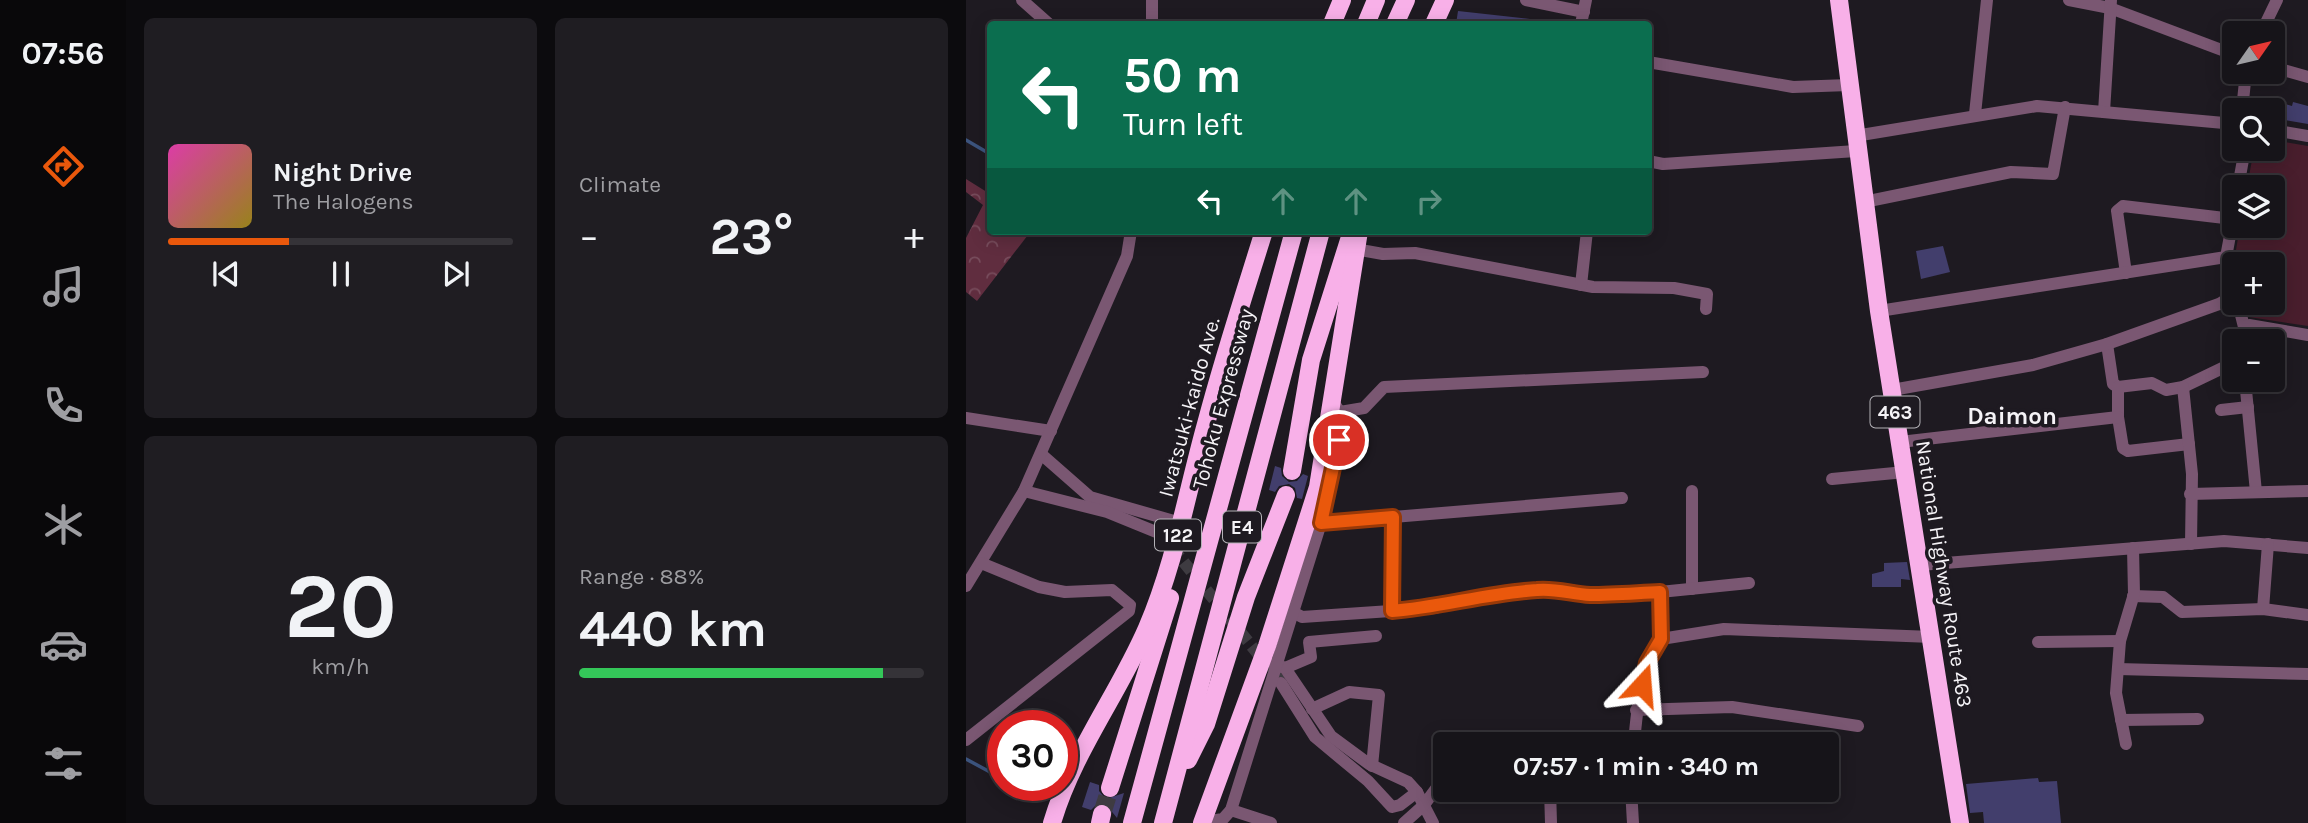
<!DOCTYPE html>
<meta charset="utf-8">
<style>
:root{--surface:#161419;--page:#1f1d22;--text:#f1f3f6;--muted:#9e9ea2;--line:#353338;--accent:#ea580c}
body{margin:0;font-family:Karla,sans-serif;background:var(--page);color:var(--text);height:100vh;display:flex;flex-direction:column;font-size:26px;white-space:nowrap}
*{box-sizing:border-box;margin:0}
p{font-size:23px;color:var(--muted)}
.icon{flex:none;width:38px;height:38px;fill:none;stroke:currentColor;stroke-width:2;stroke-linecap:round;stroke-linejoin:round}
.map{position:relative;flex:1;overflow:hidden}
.details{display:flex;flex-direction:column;gap:18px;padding:18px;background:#0c0b0e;width:840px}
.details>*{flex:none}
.banner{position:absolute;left:21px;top:21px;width:665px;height:214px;border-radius:7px;box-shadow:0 4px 18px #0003,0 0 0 2px var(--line);background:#0b6e4f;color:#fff;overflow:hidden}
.needle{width:46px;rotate:56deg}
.tools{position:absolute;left:1256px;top:21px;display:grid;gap:14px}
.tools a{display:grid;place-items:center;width:63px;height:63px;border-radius:7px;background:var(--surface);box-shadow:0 4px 18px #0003,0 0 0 2px var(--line);font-size:35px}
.speed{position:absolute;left:21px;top:710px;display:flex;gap:14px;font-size:35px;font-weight:700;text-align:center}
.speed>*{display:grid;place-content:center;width:91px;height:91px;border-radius:50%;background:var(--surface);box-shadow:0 4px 18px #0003,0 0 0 2px var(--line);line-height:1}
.speed .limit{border:10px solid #d22;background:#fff;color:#111}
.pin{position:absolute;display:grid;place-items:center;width:60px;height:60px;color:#fff;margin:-30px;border:4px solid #fff;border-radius:50%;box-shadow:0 2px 7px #0007}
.me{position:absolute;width:77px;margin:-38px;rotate:19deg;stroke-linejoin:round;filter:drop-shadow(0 0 5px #0008)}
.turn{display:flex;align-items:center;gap:24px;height:147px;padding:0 21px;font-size:32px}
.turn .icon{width:91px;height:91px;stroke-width:2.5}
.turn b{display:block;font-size:49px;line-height:60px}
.lanes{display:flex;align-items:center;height:66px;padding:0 21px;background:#0003;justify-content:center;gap:35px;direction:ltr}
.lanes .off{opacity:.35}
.big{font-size:52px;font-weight:700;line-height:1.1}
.details .card{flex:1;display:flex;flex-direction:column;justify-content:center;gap:10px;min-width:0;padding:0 24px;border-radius:10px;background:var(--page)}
.details .dial{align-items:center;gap:0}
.dial b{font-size:91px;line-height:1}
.song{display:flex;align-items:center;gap:21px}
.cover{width:84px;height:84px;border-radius:10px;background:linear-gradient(135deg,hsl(320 70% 55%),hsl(50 70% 35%))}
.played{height:7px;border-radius:4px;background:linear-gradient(90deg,var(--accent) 35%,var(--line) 35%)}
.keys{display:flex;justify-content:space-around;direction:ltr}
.heat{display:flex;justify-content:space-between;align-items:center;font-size:38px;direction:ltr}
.charge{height:10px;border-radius:5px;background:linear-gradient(90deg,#34c759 88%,var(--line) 0)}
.details .tiles{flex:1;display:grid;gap:18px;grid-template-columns:repeat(2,1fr)}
.trip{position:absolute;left:467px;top:732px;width:406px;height:70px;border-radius:7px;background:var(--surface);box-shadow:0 4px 18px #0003,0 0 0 2px var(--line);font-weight:700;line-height:70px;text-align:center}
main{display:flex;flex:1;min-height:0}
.menu{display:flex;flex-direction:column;width:126px;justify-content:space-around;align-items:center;background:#09080a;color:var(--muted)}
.menu .icon{width:49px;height:49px}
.menu .selected{color:var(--accent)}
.menu b{font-size:32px;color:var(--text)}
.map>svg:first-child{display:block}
.forest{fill:url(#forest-crowns)}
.park{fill:#491e2d}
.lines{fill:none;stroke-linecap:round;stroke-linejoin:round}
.stream{stroke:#3c547e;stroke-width:3.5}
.building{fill:#423e6c}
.minor-tunnel{stroke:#3e3b41;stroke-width:12;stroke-dasharray:12 6;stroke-linecap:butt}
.highway-tunnel{stroke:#3e3b41;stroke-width:18;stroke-dasharray:18 9;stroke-linecap:butt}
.minor{stroke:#7a5772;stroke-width:12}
.highway{stroke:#f8b0e8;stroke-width:18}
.route-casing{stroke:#983908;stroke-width:18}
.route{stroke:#ea580c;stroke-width:12}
.labels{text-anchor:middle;stroke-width:7;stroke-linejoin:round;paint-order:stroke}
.shield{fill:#1e1a21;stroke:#b4b2b7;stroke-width:2}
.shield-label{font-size:19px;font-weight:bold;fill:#f5f3f7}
.street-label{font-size:21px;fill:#f5f3f7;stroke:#1e1a21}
.quarter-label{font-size:24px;font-weight:bold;fill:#f5f3f7;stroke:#1e1a21}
</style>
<main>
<nav class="menu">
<b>07:56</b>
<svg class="icon selected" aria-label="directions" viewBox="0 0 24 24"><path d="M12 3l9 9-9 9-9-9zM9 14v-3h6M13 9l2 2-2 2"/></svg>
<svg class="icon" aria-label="music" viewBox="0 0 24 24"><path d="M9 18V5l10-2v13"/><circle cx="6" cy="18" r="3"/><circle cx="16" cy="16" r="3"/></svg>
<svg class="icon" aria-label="phone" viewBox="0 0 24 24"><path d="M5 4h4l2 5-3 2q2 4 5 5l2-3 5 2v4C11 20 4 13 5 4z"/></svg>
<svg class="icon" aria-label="climate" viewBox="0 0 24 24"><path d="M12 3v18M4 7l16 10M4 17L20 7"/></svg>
<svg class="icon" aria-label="car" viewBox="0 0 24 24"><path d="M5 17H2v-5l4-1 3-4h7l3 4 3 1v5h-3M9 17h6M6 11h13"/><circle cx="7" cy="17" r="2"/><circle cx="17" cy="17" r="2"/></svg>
<svg class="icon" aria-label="filters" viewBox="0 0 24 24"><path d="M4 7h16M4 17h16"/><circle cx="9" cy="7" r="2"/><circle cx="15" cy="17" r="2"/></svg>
</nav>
<section class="details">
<div class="tiles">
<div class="card">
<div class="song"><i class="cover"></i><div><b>Night Drive</b><p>The Halogens</p></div></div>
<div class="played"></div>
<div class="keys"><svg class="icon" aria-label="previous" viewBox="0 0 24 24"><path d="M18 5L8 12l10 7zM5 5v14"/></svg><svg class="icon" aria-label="pause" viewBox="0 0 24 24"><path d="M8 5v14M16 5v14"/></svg><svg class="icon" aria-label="next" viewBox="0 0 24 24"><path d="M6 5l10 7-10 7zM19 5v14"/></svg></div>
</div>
<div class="card"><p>Climate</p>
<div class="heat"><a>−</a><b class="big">23°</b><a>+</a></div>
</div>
<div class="card dial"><b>20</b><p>km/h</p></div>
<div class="card"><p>Range · 88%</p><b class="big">440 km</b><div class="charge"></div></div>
</div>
</section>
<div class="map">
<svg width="1342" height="823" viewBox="0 0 1342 823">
<defs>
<pattern id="forest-crowns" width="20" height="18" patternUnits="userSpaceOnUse" patternTransform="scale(1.75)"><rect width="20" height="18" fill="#602d3f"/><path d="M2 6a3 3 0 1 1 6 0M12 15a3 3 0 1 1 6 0" fill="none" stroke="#774c5c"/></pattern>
</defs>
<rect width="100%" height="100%" fill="#1e1a21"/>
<!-- forest -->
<polygon class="forest" points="0,179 24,194 24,231 65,231 11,301 0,292 0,238 17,205 0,192"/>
<!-- park -->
<polygon class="park" points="1307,140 1342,146 1342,326 1283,317 1280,303 1307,303 1307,264 1271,264 1269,256 1274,226 1307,226 1307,187 1281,187 1288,149 1307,149"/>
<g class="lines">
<!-- stream -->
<g class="stream">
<polyline points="0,140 24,154"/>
<polyline points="0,759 37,779"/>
<polyline points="48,786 75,800"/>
</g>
</g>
<!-- building -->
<g class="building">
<polygon points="492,11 564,19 564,24 490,24"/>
<polygon points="1294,96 1326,106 1327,102 1342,106 1342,124 1307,118 1307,110 1290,110"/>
<polygon points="977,246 984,272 955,279 950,251"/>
<polygon points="309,466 315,468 316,476 323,482 331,481 337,474 342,476 336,499 331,498 329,488 323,484 313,486 309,492 303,490"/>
<polygon points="941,562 944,580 935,579 935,587 906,587 906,574 918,571 918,563"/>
<polygon points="1072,778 1073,782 1091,781 1095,823 1018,823 1017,812 1004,813 1000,784"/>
<polygon points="124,782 133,785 133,791 140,799 158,793 151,818 139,803 132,803 125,810 116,807"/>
</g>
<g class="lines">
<!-- minor-tunnel -->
<polyline class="minor-tunnel" points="195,534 314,681"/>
<!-- highway-tunnel -->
<polyline class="highway-tunnel" points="136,814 144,788"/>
<!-- minor -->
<g class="minor">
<polyline points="56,0 83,24"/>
<polyline points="560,0 618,12"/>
<polyline points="1103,0 1144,8 1269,55"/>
<polyline points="186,24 186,0"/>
<polyline points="615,24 620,0"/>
<polyline points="1295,33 1311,0"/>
<polyline points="682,62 827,87 883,85"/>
<polyline points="1307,67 1342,77"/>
<polyline points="1276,110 1280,72"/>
<polyline points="1138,112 1145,0"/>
<polyline points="1009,114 1021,0"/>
<polyline points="1307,130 1342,136"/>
<polyline points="889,136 1071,106 1269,124"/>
<polyline points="682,161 697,164 890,151"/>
<polyline points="1272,187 1279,149"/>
<polyline points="898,202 1045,172 1087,174 1099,107"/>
<polyline points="1269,209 1260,257 1269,291"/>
<polyline points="389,249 417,254 449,253 627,287 708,288 741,294 740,309"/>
<polyline points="1160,273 1151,211 1157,206 1267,219"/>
<polyline points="615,285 621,231"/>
<polyline points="1272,303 1278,327"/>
<polyline points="913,311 1260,257"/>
<polyline points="1279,341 1278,327 1283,325 1342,335"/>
<polyline points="1141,344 1147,384 1152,387 1186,383 1200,390 1217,387 1269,362"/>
<polyline points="1279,380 1290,492"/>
<polyline points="1152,387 1152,417 1157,448 1162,451 1223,444"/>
<polyline points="1217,387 1226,474 1225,544"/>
<polyline points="926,390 1067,365 1141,344 1253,304 1269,294"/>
<polyline points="1255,410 1282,407"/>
<polyline points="374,412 398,408 418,387 737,372"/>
<polyline points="0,418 85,431"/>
<polyline points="934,442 1152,417"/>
<polyline points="75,454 124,497 215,523"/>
<polyline points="866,479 939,472"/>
<polyline points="58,491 141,512 195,534"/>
<polyline points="726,491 726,589"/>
<polyline points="1224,494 1342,491"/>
<polyline points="355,523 656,498"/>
<polyline points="954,565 1258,541 1342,548"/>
<polyline points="0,586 58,491 161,256 165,231"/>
<polyline points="694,592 695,639"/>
<polyline points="1167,596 1197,597 1216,612 1297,609 1342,615"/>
<polyline points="1297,609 1302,544"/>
<polyline points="325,611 336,617 469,608 507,598 575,589 605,590 621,595 694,592 783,583"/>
<polyline points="426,611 427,517"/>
<polyline points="1072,642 1154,641"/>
<polyline points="308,664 319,668 365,736 403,764 442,782 451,792 467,823"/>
<polyline points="319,668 345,657 343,642 410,636"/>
<polyline points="1152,669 1342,674"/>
<polyline points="315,683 349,737 402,781 426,807 434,805 451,792"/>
<polyline points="346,709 383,692 413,695 406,766"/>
<polyline points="670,710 766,707 892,726"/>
<polyline points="1155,720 1232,719"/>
<polyline points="0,740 163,611 164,605 146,590 99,592 73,587 15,563"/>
<path d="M 668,744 C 671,706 675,672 695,639 L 758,629 L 966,637"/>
<polyline points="1160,744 1150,693 1154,641 1168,594 1167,548"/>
<polyline points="584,789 585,823"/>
<polyline points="665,789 667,823"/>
<polyline points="265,810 305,823"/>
<polyline points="237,822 257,819 265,810 355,523 373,440 374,412 367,402"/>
<polyline points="438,823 458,805 480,775"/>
</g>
<!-- highway -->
<g class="highway">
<polyline points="873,0 913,311 994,823"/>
<polyline points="366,24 376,0"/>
<polyline points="400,24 410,0"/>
<polyline points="429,24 440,0"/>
<polyline points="468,24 479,0"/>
<polyline points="326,471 345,360 384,237"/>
<polyline points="222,760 240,724 280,597 320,495"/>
<polyline points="144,788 204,598"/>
<path d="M 86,823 C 107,752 152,695 181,628 C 209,563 221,492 240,424 C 257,359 278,295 298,231"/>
<polyline points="134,823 136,814"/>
<polyline points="166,823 328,231"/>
<polyline points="197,823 355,231"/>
<polyline points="236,823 301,646 352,487 393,231"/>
</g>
</g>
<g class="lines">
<defs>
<path id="route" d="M 373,440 L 355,523 L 427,517 L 426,611 C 475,607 522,593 571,590 C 589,588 606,594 624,595 C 647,595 671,593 694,592 L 695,639 L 681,663 L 676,685"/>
</defs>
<!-- route casing -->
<use href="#route" class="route-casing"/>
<!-- route -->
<use href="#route" class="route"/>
</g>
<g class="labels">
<!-- shield labels -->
<g class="shield">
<rect x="904.5" y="396.5" width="49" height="31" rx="5"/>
<rect x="257" y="511.5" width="38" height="31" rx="5"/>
<rect x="189" y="519.5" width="46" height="31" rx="5"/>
</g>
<g class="shield-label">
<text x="929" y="419">463</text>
<text x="276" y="534">E4</text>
<text x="212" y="542">122</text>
</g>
<!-- street labels -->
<g class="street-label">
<text transform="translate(257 399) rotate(-75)" y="7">Tohoku Expressway</text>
<text transform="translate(223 407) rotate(-75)" y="7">Iwatsuki-kaido Ave.</text>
<text transform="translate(978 574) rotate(81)" y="7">National Highway Route 463</text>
</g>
<!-- quarter labels -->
<g class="quarter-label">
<text x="1046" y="424">Daimon</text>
</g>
</g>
</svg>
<div class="tools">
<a><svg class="needle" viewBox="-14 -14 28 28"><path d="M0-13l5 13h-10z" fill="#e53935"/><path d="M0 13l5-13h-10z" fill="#9e9ea2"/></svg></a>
<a><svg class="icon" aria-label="search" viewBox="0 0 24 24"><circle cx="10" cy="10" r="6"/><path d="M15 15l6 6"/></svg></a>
<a><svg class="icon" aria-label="layers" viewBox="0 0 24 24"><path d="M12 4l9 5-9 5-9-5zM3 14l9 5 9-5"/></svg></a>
<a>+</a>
<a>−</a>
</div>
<div class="speed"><div class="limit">30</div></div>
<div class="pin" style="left:373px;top:440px;background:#d93025"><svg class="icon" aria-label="arrive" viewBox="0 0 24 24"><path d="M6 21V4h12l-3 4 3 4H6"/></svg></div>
<svg class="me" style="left:676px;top:685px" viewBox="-20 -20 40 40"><path d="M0-17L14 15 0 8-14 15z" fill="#ea580c" stroke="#fff" stroke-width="4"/></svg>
<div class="trip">07:57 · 1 min · 340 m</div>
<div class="banner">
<div class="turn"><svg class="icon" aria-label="left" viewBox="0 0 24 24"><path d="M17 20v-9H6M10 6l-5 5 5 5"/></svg><div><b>50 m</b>Turn left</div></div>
<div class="lanes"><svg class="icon" aria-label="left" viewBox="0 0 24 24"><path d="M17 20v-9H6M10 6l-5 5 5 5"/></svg><svg class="icon off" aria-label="ahead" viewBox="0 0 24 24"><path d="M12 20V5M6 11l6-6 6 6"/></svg><svg class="icon off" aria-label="ahead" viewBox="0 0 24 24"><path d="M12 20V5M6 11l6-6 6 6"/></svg><svg class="icon off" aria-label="right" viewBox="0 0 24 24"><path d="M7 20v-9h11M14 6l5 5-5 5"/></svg></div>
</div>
</div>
</main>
